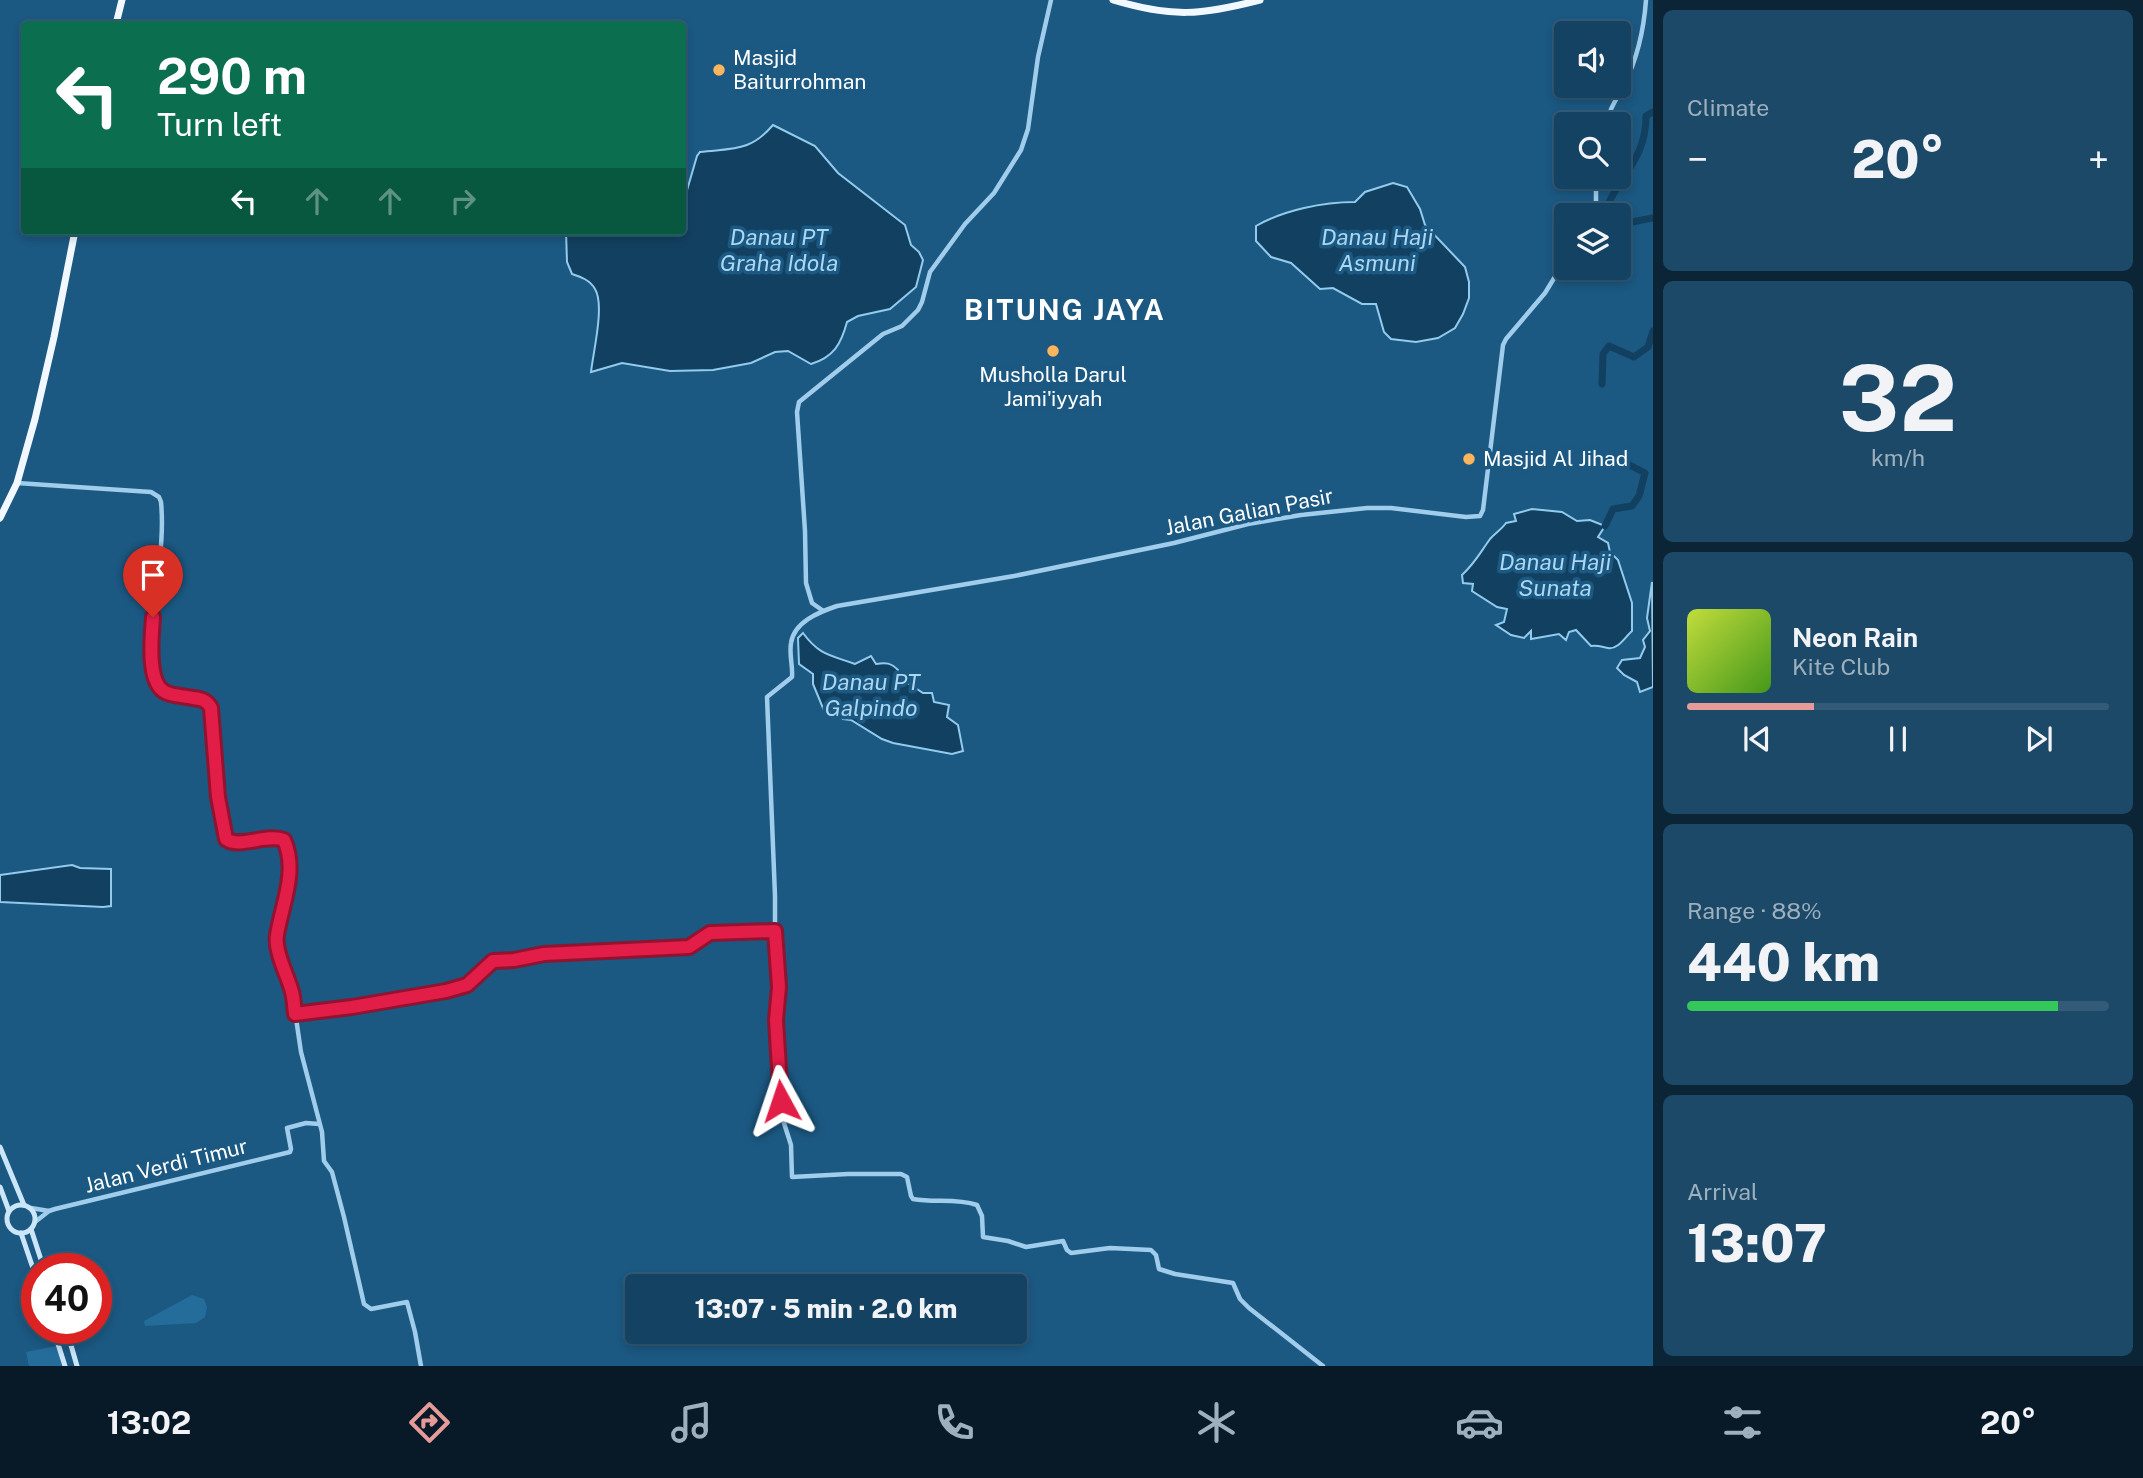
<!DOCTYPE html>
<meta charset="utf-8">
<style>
:root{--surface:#144262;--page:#1d4968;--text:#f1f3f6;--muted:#9db0be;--line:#335b77;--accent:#e69b98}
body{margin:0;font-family:"Public Sans",sans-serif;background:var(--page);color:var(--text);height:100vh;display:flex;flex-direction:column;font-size:26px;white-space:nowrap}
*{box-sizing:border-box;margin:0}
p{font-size:23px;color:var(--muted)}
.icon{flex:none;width:38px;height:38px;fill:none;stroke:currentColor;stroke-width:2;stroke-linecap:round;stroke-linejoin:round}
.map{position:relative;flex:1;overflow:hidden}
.drawer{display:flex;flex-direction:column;gap:10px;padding:10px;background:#0b2436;width:490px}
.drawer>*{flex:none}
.hud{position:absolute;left:21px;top:21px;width:665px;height:214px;border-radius:7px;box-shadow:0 4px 10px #0003,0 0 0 2px var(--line);background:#0b6e4f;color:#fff;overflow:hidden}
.fabs{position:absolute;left:1554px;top:21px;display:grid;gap:14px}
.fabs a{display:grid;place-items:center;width:77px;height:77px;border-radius:7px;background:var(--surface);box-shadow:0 4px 10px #0003,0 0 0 2px var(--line);font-size:35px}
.speed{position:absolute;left:21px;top:1253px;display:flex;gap:14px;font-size:35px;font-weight:700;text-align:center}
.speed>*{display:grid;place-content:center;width:91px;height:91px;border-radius:50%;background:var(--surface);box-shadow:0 4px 10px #0003,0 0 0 2px var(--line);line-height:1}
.speed .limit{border:10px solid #d22;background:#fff;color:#111}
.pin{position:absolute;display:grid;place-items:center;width:60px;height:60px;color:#fff;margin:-72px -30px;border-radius:50% 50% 50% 0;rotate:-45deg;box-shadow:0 0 7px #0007}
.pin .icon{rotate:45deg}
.me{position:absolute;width:77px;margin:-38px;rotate:355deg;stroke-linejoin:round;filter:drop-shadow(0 0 5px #0008)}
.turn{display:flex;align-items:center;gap:24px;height:147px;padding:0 21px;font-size:32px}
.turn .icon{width:91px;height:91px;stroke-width:2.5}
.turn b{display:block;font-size:49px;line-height:60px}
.lanes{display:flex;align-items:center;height:66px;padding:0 21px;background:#0003;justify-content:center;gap:35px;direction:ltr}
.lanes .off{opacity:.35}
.big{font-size:52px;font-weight:800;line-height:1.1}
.drawer .widget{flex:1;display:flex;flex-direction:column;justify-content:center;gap:10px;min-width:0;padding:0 24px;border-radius:10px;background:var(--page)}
.drawer .dial{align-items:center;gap:0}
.dial b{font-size:91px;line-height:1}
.song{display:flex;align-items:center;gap:21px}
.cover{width:84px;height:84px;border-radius:10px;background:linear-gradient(135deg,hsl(70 70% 55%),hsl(100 70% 35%))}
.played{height:7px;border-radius:4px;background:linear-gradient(90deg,var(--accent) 30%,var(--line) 30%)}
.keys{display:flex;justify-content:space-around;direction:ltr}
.heat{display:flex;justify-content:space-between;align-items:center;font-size:38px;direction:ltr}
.charge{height:10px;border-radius:5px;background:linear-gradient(90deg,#34c759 88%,var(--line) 0)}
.trip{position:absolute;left:625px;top:1274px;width:402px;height:70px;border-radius:7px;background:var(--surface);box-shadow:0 4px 10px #0003,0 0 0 2px var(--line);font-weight:800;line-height:70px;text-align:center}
.menu{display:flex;height:112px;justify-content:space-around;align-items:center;background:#081a27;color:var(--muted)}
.menu .icon{width:49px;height:49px}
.menu .current{color:var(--accent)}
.menu b{font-size:32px;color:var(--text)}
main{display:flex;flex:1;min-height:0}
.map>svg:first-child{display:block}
.green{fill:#246d9b}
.water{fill:#124061;stroke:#93cbed;stroke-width:2}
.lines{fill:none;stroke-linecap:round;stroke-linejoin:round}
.river{stroke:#124061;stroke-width:7}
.tertiary{stroke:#a0cdeb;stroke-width:4.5}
.secondary{stroke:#cbe6f8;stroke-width:5}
.trunk{stroke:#f2f8ff;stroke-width:7}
.route-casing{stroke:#92132f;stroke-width:18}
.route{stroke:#e11d48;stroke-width:12}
.poi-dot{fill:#fcb55c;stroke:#1b5882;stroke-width:2.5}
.labels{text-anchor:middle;stroke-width:7;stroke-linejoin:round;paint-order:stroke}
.poi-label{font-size:21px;fill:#fff;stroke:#1b5882;text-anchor:start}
.street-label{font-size:21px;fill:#fff;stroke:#1b5882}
.water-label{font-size:23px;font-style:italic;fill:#abd7f2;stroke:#1b5882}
.district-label{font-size:28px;font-weight:bold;letter-spacing:2px;fill:#fff;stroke:#1b5882}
</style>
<main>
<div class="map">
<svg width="1653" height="1366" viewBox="0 0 1653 1366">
<rect width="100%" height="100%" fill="#1b5882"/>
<!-- green -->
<g class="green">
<polygon points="192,1295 204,1299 207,1307 205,1317 196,1323 145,1326 144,1321"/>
<polygon points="61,1345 66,1366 29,1366 26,1352"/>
</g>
<!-- water -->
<g class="water">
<path d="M 773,125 L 815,146 L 838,173 L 905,225 L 911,245 L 919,252 L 923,260 L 916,287 L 890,309 L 858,316 L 847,322 C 841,344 834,357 811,364 L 788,351 L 775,352 L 751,363 L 713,370 L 670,371 L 622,363 L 591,372 C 593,353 605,305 595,289 C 590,280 581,277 572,274 L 567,262 L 566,231 L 682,231 L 683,204 L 697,156 L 700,152 C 733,148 750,152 773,125 Z"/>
<path d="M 1393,183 L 1407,187 L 1420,209 L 1425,225 L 1465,267 L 1469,282 L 1469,298 L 1463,314 L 1455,328 L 1438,338 L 1416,342 L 1391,339 L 1384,332 L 1376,304 L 1362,304 L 1333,288 L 1320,289 L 1291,263 L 1271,257 L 1256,241 L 1256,226 C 1284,210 1323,202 1355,202 L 1365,192 Z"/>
<path d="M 1532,509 L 1562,512 L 1577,521 L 1590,520 L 1605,526 L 1598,537 L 1608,543 L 1610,552 L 1618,560 L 1632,603 L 1632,631 C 1625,637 1618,650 1608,648 C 1601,647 1599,645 1591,646 L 1576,630 L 1569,632 L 1566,640 L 1559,634 L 1531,639 L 1531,631 L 1524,638 L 1511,635 L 1496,625 L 1504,622 L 1507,609 L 1497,607 L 1472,591 L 1473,584 L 1463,583 L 1462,575 C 1475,563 1480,553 1490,539 C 1495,533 1501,530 1506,523 L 1516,521 L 1514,514 Z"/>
<polygon points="1652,582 1653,687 1640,692 1637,682 1624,675 1617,668 1622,660 1640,658 1645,647 1643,640 1650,631 1647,618"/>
<path d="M 803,633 C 819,655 830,655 855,664 L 871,656 L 876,664 C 886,662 891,663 898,670 L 897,676 L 923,693 L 932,693 L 934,702 L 949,705 L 947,717 L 958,725 L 963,751 L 952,754 L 893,743 L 882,739 L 851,720 L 843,719 L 838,713 L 825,713 L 813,684 L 813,674 L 799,664 L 798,638 Z"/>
<polygon points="72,865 80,868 111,869 111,906 103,907 0,902 0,875"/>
</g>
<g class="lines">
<!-- river -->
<g class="river">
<path d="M 1611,215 L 1607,206 C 1623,172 1646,157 1646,116 L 1653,112"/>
<polyline points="1619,219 1632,222 1653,218"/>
<polyline points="1602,384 1603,354 1609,346 1634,357 1648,347 1653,331"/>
<polyline points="1605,526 1613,509 1632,506 1639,496 1645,473 1622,461"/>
</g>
<!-- tertiary -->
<g class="tertiary">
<path d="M 1607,124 C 1609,108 1617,99 1624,85 C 1637,59 1644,28 1646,0"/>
<polyline points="1592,215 1596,207 1596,177"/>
<path d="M 17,483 L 151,492 L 159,497 L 161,502 C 164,533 159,564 156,594 C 154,618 145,660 156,681 C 167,704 201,688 211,708 L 218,797 L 224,829 L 228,841 L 234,842 L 276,837 L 284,840 L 289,860 L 289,881 L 277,941 L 285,975 L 292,991 L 301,1052 L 322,1132 L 324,1161 L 332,1172 L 344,1217 L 364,1304 L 371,1309 L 407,1302 L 415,1332 L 421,1366"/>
<polyline points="822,610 812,603 806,583 805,531 797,412 799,402 883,334 902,326 918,310 922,302 930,272 965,224 994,193 1021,150 1028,129 1038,57 1051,0"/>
<polyline points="295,1014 352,1007 446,991 471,983 493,961 514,960 544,954 689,947 710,933 775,931"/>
<polyline points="31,1208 49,1211"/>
<polyline points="35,1222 49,1211 55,1209 290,1152 291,1149 287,1128 306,1123 319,1124"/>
<path d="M 1323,1366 L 1249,1308 L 1240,1299 L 1233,1283 L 1175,1274 L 1159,1269 L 1156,1255 L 1151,1250 L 1110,1248 L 1071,1253 L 1067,1250 L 1063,1241 L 1026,1247 L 1008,1241 L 983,1237 L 982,1216 L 977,1205 C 956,1198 934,1203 913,1199 L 911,1196 L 907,1177 L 901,1174 L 848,1174 L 792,1177 L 791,1145 L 783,1120 L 778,1059 L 776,1012 L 779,987 L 775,942 L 775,896 L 767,697 L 792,677 C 793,666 789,655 791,643 C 794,622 819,612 837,606 L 1014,576 L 1174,543 L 1248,524 L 1301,515 L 1367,508 L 1391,508 L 1466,517 L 1480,516 L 1483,510 L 1503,345 L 1506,339 L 1545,293 L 1556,275 L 1566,248"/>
</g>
<!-- secondary -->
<g class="secondary">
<polyline points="0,1147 24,1205"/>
<polyline points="0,1187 9,1211"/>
<circle cx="21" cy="1219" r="14"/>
<polyline points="31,1229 44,1269"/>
<polyline points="21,1233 37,1280"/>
<polyline points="53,1328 65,1366"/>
<polyline points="66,1328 77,1366"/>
</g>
<!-- trunk -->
<g class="trunk">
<path d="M 1113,0 C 1173,18 1201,15 1260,0"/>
<polyline points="116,24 122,0"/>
<polyline points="0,518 17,483 35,419 54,337 75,231"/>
</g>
</g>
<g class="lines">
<defs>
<path id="route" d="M 153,617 C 152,634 146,682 165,692 C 172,696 184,696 193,698 C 201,699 207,700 211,708 L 218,797 L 226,839 C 239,849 267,833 284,840 C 298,871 282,904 277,935 C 274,951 288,976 292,992 C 294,999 294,1007 295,1014 L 352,1007 L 446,991 L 467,985 L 493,961 L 514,960 L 544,954 L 689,947 L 710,933 L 775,931 L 779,987 L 776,1020 L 781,1101"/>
</defs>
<!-- route casing -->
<use href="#route" class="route-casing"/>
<!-- route -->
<use href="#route" class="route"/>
</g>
<!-- markers -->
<g class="poi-dot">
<circle cx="719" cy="70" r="7"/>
<circle cx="1053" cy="351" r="7"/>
<circle cx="1469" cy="459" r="7"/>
</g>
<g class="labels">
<!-- poi labels -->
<g class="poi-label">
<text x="733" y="65">Masjid<tspan x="733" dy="24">Baiturrohman</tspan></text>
<text x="1053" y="382" text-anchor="middle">Musholla Darul<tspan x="1053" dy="24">Jami'iyyah</tspan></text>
<text x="1483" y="466">Masjid Al Jihad</text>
</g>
<!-- street labels -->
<g class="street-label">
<text transform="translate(1249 512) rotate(-11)" y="7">Jalan Galian Pasir</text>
<text transform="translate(166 1166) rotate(-14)" y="7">Jalan Verdi Timur</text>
</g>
<!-- water labels -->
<g class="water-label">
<text x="779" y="245">Danau PT<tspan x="779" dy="26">Graha Idola</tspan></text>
<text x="1377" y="245">Danau Haji<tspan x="1377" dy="26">Asmuni</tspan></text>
<text x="1555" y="570">Danau Haji<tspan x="1555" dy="26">Sunata</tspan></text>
<text x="871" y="690">Danau PT<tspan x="871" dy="26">Galpindo</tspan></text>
</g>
<!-- district labels -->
<g class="district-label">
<text x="1065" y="320">BITUNG JAYA</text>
</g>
</g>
</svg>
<div class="fabs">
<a><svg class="icon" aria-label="sound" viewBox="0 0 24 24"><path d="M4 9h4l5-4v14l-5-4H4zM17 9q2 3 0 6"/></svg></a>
<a><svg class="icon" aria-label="search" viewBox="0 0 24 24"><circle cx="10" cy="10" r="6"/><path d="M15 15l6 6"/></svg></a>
<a><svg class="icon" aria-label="layers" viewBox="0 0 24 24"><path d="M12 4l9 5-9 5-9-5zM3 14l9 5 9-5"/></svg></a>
</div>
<div class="speed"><div class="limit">40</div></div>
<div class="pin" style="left:153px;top:617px;background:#d93025"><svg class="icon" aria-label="arrive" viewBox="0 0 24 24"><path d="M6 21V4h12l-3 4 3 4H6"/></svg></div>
<svg class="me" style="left:781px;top:1101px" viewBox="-20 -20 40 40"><path d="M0-17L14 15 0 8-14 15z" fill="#e11d48" stroke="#fff" stroke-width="4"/></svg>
<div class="trip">13:07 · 5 min · 2.0 km</div>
<div class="hud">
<div class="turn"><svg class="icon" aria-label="left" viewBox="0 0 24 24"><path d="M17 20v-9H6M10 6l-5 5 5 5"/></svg><div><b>290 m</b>Turn left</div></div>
<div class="lanes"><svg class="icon" aria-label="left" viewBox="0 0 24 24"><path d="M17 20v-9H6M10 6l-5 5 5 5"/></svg><svg class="icon off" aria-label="ahead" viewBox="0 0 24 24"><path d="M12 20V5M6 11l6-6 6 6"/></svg><svg class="icon off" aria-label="ahead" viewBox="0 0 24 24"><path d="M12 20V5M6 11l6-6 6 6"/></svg><svg class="icon off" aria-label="right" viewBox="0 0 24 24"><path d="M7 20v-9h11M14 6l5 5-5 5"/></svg></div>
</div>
</div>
<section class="drawer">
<div class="widget"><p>Climate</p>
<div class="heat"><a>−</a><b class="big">20°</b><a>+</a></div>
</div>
<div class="widget dial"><b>32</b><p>km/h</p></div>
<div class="widget">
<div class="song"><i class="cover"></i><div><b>Neon Rain</b><p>Kite Club</p></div></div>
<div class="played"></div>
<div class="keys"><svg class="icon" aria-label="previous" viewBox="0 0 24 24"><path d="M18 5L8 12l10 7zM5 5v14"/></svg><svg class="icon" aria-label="pause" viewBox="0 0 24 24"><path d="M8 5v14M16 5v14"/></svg><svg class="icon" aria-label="next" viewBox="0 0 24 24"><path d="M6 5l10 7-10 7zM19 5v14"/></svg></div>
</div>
<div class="widget"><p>Range · 88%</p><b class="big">440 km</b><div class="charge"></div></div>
<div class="widget"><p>Arrival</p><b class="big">13:07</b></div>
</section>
</main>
<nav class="menu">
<b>13:02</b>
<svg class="icon current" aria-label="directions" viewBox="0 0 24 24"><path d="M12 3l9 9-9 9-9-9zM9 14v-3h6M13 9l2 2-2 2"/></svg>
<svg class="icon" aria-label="music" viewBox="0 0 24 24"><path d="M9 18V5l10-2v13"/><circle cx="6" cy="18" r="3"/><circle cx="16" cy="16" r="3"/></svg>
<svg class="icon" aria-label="phone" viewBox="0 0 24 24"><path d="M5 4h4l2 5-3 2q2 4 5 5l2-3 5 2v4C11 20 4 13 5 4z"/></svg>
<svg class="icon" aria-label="climate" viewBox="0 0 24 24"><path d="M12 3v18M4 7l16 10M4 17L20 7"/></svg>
<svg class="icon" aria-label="car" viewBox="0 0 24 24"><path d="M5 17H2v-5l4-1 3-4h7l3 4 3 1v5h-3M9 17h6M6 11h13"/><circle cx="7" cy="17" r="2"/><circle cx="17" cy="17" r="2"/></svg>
<svg class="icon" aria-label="filters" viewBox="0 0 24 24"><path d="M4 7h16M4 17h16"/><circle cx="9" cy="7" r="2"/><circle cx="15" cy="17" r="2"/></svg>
<b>20°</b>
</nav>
